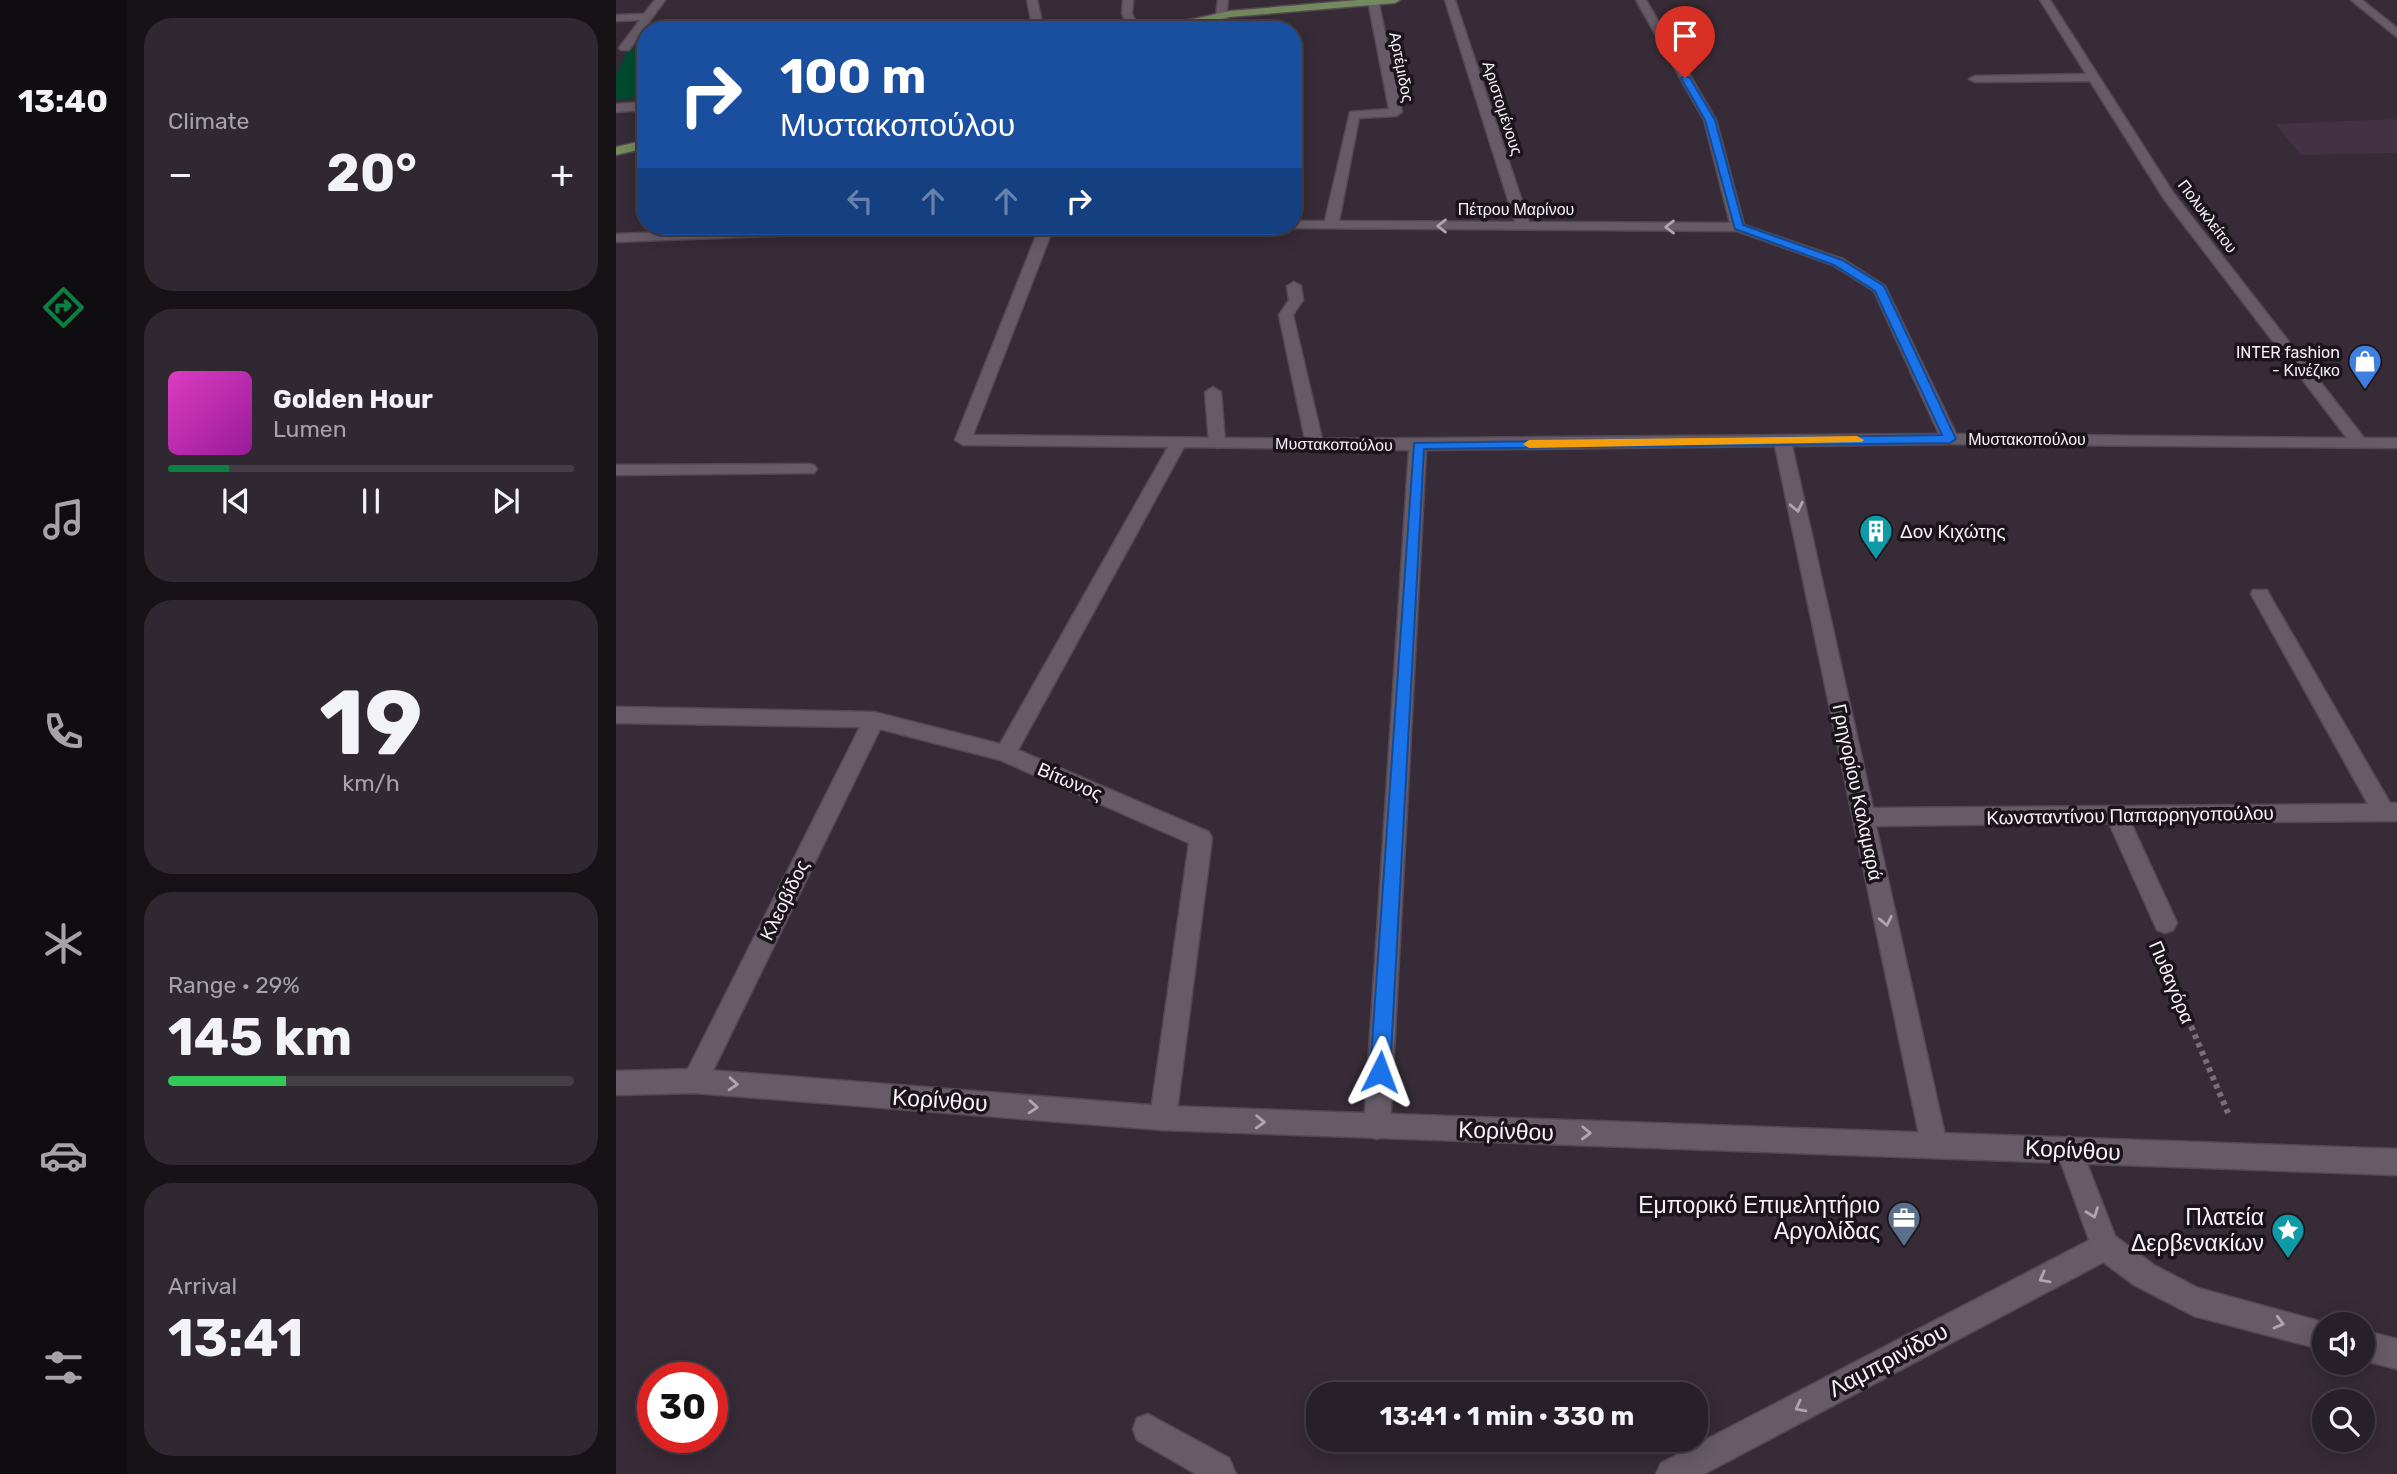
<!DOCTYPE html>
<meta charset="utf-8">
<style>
:root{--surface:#282028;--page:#302830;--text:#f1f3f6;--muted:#a5a3a8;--line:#443e45;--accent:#0b8043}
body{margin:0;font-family:Rubik,sans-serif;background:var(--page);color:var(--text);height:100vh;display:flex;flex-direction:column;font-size:26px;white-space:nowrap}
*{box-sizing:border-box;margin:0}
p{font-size:23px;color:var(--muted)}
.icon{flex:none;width:38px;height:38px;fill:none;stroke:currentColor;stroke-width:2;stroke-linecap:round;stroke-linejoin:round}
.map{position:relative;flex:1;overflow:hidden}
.panel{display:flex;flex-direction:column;gap:18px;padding:18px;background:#161216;width:490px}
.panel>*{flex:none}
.banner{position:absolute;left:21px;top:21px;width:665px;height:214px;border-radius:28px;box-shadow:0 4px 18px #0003,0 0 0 2px var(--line);background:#1a4fa0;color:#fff;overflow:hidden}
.tools{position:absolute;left:1696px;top:1312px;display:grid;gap:14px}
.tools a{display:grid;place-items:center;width:63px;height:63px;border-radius:50%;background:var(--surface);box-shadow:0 4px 18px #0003,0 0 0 2px var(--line);font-size:35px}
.speed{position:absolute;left:21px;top:1362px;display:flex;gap:14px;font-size:35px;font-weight:700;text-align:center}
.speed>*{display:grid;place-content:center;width:91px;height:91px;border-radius:50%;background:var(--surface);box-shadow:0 4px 18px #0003,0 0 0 2px var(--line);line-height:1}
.speed .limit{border:10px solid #d22;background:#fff;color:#111}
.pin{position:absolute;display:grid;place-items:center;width:60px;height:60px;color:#fff;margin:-72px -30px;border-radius:50% 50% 50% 0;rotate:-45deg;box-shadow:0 0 7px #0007}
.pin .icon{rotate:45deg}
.me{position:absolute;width:77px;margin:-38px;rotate:3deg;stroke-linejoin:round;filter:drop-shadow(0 0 5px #0008)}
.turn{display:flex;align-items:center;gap:24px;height:147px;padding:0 28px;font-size:32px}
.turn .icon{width:91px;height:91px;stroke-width:2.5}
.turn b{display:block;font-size:49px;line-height:60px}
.lanes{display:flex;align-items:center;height:66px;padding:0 28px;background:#0003;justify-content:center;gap:35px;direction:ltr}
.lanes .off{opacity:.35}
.big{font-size:52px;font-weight:700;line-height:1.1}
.panel .widget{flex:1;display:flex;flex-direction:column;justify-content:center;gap:10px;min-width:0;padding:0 24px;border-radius:28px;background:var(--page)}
.panel .dial{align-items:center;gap:0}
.dial b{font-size:91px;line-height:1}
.song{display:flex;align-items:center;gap:21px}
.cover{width:84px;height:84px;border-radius:10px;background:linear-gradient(135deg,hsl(310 70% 55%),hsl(300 70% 35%))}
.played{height:7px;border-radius:4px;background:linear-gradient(90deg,var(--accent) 15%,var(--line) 15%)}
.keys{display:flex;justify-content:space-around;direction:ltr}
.heat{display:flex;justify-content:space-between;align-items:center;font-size:38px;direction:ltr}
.charge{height:10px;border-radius:5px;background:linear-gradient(90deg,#34c759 29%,var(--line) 0)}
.trip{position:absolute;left:690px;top:1382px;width:402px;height:70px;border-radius:28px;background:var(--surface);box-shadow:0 4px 18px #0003,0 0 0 2px var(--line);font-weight:700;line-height:70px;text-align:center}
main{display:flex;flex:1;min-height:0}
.tab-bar{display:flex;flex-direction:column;width:126px;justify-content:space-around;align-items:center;background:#100d10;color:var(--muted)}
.tab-bar .icon{width:49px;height:49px}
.tab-bar .active{color:var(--accent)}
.tab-bar b{font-size:32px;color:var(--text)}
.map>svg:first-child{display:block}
.built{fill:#423243}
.green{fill:#004a30}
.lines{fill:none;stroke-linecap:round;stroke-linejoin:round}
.service-casing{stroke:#534853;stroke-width:3}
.minor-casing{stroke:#534853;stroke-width:3}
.tertiary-casing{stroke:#534853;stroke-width:3}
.secondary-casing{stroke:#534853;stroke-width:3}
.primary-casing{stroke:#534853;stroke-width:3}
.path{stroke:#796f79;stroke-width:6;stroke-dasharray:4.5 4.5;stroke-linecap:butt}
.service{fill:#675b67;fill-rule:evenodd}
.minor{fill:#675b67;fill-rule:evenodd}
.tertiary{fill:#675b67;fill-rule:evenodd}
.secondary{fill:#675b67;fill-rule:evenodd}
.primary{fill:#738a5d;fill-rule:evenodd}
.oneway{stroke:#b0a6b0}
.route{fill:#1a73e8;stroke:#114b97;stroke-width:2}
.slow{fill:#f59e0b}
.labels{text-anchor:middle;stroke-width:7;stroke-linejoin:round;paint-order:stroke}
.far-street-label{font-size:16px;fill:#f9f1f9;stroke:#1b151b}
.far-poi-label{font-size:16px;fill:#f9f1f9;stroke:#1b151b;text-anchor:end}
.poi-label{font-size:19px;fill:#f9f1f9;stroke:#1b151b;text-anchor:start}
.street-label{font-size:19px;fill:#f9f1f9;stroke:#1b151b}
.near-street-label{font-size:23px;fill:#f9f1f9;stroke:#1b151b}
.near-poi-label{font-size:23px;fill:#f9f1f9;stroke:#1b151b;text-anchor:end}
</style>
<main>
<nav class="tab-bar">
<b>13:40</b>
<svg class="icon active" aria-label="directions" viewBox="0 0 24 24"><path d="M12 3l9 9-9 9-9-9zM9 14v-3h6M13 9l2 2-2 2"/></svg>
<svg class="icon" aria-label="music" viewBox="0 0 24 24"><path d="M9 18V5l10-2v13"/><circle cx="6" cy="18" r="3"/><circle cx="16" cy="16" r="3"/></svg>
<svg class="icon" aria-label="phone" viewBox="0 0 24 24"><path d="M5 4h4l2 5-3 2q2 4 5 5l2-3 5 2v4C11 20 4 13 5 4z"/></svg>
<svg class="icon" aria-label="climate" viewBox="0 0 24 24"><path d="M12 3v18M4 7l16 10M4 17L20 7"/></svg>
<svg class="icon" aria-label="car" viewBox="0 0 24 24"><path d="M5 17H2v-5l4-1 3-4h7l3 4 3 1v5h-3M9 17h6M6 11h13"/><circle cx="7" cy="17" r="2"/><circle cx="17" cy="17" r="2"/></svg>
<svg class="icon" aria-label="filters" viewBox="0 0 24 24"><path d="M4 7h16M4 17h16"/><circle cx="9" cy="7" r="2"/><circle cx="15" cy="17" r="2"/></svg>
</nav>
<section class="panel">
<div class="widget"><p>Climate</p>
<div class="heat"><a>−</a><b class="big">20°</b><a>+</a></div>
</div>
<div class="widget">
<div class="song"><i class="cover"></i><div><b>Golden Hour</b><p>Lumen</p></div></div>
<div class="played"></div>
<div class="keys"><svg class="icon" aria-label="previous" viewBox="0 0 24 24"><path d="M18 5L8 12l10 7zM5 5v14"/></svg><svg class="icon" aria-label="pause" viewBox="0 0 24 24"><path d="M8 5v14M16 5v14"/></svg><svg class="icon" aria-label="next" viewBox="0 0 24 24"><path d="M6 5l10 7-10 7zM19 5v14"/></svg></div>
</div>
<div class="widget dial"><b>19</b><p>km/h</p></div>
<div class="widget"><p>Range · 29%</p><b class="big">145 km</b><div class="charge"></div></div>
<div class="widget"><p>Arrival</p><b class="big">13:41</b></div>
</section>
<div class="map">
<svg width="1781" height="1474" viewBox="0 0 1781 1474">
<rect width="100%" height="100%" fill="#362b36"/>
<!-- built -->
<polygon class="built" points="1781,119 1781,153 1685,155 1659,124"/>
<!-- green -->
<polygon class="green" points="30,48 30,97 0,100 0,75 12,49"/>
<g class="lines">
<defs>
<g id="service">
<polygon points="507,0 517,0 516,14 524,30 513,30 506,14"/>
<polygon points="597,387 605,392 609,443 601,448 593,443 589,392"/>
</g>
<g id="minor">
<polygon points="39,0 49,0 13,50 5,50 3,48 24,20 0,21 0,15 28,14"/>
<polygon points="411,0 421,0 428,30 417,30"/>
<polygon points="602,0 612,0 610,16 614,30 603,30 600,16"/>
<polygon points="762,0 786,112 780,116 743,118 723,221 899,222 829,0 839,0 913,222 1114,223 1088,120 1020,0 1030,0 1100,120 1128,225 1227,259 1269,286 1340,434 1731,438 1548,199 1474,81 1359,82 1353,79 1359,76 1470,74 1424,0 1434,0 1558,194 1748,438 1781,438 1781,448 1334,444 1176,446 1257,808 1752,804 1635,594 1637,590 1651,590 1653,594 1774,803 1781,803 1781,821 1515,823 1561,923 1557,930 1549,933 1541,930 1493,823 1260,826 1331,1144 1327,1153 1318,1157 1309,1153 1305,1144 1159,446 810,450 774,1127 770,1136 761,1139 752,1136 748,1127 793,450 568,447 402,750 593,832 596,838 560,1118 556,1127 547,1130 538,1127 534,1118 573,843 384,760 264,729 88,1089 79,1093 70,1089 66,1081 70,1073 244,727 0,723 0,707 258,712 384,744 552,447 347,445 339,440 424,226 438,226 357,435 689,439 663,315 673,300 671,286 678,282 685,286 687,300 677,315 706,439 1323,434 1258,291 1217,265 1121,231 672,228 671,226 677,226 677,221 709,221 734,112 773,109 752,1"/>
<polygon points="1735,0 1746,0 1781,28 1781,37"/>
<polygon points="281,26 285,27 286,30 276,30"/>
<polygon points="30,102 30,110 0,112 0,104"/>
<polygon points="204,226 309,226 302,230 0,242 0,234"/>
<polygon points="192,464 198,465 201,469 198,473 0,475 0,465"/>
<polygon points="1489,1232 1499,1236 1503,1246 1499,1256 1088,1474 1040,1474 1045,1463"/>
<polygon points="532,1414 613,1458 620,1474 580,1474 521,1440 517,1429 521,1418"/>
</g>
<g id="tertiary">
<polygon points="1453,1136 1462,1140 1499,1236 1538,1265 1582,1288 1718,1325 1708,1325 1708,1350 1578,1316 1518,1285 1479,1256 1440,1149 1444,1140"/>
<polygon points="1746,1330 1781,1339 1781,1369 1746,1360"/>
</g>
<polygon id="secondary" points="79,1069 547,1106 1781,1149 1781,1175 547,1130 79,1093 0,1095 0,1071"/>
<g id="primary">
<polygon points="742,0 784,0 779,3 614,17 550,30 527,30 614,11"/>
<polygon points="30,140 30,148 0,155 0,147"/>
</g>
</defs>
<!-- service casing -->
<use href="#service" class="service-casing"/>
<!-- minor casing -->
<use href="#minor" class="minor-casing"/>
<!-- tertiary casing -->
<use href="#tertiary" class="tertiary-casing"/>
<!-- secondary casing -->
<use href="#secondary" class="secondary-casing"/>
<!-- primary casing -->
<use href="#primary" class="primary-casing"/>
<!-- path -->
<polyline class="path" points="1547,960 1612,1113"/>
<!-- service -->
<use href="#service" class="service"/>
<!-- minor -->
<use href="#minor" class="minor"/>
<!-- tertiary -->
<use href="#tertiary" class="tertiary"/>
<!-- secondary -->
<use href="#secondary" class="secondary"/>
<!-- primary -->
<use href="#primary" class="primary"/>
</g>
<!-- one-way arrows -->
<defs><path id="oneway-chevron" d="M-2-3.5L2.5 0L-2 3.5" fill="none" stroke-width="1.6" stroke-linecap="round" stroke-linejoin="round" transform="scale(1.75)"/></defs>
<g class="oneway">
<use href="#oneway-chevron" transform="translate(826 226) rotate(-180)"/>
<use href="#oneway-chevron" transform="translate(1054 227) rotate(-180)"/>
<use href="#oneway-chevron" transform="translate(1181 507) rotate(78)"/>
<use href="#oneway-chevron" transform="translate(1270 921) rotate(78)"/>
<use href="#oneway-chevron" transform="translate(117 1084) rotate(4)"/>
<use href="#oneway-chevron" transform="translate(417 1107) rotate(4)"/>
<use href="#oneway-chevron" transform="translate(644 1122) rotate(2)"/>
<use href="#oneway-chevron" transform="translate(970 1133) rotate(2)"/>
<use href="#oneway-chevron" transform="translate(1477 1213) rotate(70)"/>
<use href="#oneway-chevron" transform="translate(1428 1278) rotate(152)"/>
<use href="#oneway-chevron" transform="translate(1663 1323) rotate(15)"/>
<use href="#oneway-chevron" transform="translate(1184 1407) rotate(152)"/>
</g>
<!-- route -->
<polygon class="route" points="1069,76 1074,78 1099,120 1127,225 1226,260 1268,286 1340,439 1334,443 808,449 774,1072 771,1079 764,1081 757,1079 754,1072 798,443 1326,435 1259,291 1218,265 1119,229 1089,120 1065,78"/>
<!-- slow -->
<polygon class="slow" points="1241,436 1248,440 1246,442 913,448 907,444 913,440"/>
<!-- icons -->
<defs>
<symbol id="shop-pin" viewBox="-11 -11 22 30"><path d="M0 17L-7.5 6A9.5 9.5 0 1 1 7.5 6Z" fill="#3f7fe0" stroke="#1b151b"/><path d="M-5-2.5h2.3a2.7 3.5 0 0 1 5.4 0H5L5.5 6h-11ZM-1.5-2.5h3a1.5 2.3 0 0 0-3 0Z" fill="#fff"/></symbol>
<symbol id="building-pin" viewBox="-11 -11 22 30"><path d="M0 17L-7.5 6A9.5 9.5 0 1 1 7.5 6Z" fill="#0f9aa8" stroke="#1b151b"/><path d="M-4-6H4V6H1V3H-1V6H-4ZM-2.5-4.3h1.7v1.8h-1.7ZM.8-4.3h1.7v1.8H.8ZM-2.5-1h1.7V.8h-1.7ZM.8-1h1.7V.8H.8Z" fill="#fff"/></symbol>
<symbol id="office-pin" viewBox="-11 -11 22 30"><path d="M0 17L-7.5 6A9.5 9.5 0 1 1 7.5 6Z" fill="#5c6f8a" stroke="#1b151b"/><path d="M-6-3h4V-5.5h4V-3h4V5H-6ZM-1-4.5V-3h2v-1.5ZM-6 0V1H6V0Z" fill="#fff"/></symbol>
<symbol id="sight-pin" viewBox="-11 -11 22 30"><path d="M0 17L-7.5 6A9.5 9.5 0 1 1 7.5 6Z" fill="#0f9aa8" stroke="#1b151b"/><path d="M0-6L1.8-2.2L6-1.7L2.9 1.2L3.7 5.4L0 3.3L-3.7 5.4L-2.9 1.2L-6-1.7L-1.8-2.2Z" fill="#fff"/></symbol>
</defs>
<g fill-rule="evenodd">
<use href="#shop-pin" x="1730" y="342" width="38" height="52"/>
<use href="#building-pin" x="1241" y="512" width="38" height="52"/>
<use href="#office-pin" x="1269" y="1199" width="38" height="52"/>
<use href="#sight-pin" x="1653" y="1211" width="38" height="52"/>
</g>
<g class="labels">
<!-- far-street labels -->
<g class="far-street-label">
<text transform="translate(786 67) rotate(79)" y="6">Αρτέμιδος</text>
<text transform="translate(887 108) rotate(72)" y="6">Αριστομένους</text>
<text x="900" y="215">Πέτρου Μαρίνου</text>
<text transform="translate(1592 216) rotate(53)" y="6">Πολυκλείτου</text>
<text x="1411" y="445">Μυστακοπούλου</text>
<text transform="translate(718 444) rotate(1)" y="6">Μυστακοπούλου</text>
</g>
<!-- far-poi labels -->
<g class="far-poi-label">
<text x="1724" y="358">INTER fashion<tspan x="1724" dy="18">- Κινέζικο</tspan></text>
</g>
<!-- poi labels -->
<g class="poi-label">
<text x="1284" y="538">Δον Κιχώτης</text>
</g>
<!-- street labels -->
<g class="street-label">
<text transform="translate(454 781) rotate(23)" y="7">Βίτωνος</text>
<text transform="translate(1242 792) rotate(78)" y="7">Γρηγορίου Καλαμαρά</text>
<text transform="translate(1514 815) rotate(-1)" y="7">Κωνσταντίνου Παπαρρηγοπούλου</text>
<text transform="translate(168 900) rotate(-64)" y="7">Κλεοβίδος</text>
<text transform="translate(1556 982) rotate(67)" y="7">Πυθαγόρα</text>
</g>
<!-- near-street labels -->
<g class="near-street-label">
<text transform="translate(324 1100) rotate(4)" y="8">Κορίνθου</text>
<text transform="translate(890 1131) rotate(2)" y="8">Κορίνθου</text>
<text transform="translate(1457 1150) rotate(3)" y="8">Κορίνθου</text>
<text transform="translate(1272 1360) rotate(-28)" y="8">Λαμπρινίδου</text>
</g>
<!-- near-poi labels -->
<g class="near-poi-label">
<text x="1264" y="1213">Εμπορικό Επιμελητήριο<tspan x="1264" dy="26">Αργολίδας</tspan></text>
<text x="1648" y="1225">Πλατεία<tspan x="1648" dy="26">Δερβενακίων</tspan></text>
</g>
</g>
</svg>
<div class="tools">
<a><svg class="icon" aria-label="sound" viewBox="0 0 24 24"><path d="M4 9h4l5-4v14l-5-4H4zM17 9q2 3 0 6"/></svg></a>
<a><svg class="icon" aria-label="search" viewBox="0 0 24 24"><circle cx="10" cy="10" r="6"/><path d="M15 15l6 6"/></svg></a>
</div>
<div class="speed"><div class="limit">30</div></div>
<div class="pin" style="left:1069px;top:78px;background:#d93025"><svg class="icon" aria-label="arrive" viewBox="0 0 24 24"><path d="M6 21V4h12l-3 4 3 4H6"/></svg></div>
<svg class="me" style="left:764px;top:1072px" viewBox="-20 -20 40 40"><path d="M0-17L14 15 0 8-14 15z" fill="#1a73e8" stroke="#fff" stroke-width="4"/></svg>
<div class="trip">13:41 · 1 min · 330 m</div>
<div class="banner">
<div class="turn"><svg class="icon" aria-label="right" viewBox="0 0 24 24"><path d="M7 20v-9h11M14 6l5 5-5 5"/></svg><div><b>100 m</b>Μυστακοπούλου</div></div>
<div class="lanes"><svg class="icon off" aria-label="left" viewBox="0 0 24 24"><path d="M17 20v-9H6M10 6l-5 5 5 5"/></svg><svg class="icon off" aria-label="ahead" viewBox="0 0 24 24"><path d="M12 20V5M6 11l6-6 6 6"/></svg><svg class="icon off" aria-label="ahead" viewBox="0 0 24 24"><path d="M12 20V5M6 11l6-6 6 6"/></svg><svg class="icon" aria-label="right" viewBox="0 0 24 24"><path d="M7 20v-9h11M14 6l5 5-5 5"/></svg></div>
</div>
</div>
</main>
